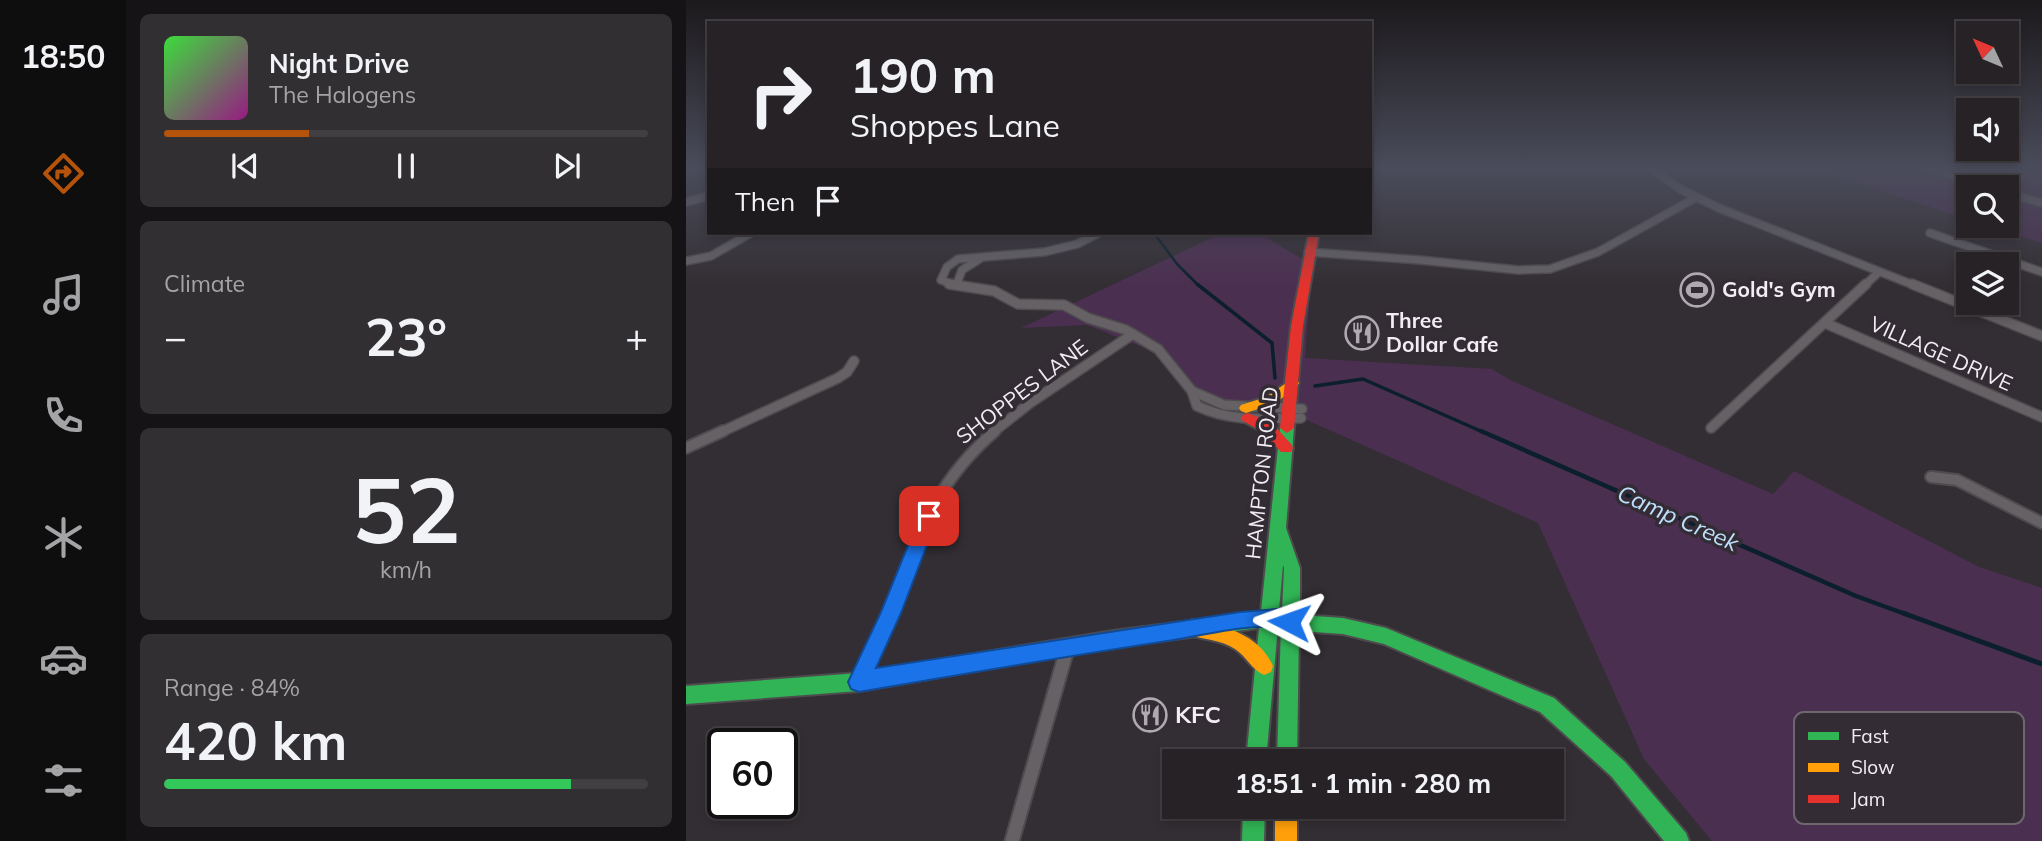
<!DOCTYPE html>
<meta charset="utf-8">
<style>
:root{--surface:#262226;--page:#322f32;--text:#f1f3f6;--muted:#a4a4a7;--line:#423f43;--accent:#b45309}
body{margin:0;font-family:Mulish,sans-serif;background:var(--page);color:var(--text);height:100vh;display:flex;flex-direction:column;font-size:26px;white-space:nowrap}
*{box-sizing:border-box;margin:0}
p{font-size:23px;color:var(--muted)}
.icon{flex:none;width:38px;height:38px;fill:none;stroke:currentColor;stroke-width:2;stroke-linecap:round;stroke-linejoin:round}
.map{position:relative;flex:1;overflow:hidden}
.panel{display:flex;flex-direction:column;gap:14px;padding:14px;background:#151315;width:560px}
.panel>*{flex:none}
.hud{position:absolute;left:21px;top:21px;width:665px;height:214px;border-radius:0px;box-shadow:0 4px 10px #0003,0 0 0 2px var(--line);background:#262226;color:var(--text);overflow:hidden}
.needle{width:46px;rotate:314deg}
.buttons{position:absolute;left:1270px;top:21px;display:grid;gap:14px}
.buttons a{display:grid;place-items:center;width:63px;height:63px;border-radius:0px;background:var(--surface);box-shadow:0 4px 10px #0003,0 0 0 2px var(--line);font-size:35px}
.speed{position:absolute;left:21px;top:728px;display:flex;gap:14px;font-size:35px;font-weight:700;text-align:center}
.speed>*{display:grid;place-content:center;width:91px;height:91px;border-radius:50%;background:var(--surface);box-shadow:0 4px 10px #0003,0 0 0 2px var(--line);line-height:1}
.speed .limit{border:4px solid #111;border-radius:10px;background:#fff;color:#111}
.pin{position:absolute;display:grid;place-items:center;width:60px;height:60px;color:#fff;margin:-30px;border-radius:14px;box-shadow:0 4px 10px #0006}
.me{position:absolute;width:77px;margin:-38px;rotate:274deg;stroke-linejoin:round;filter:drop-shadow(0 0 5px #0008)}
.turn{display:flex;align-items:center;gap:24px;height:147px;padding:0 28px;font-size:32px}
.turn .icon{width:91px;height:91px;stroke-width:2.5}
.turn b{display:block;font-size:49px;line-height:60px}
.then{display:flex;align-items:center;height:66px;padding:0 28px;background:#0003;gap:14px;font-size:26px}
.big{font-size:52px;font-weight:700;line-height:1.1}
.panel .tile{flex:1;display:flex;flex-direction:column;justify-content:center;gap:10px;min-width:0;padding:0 24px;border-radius:10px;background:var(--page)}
.panel .dial{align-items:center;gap:0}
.dial b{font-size:91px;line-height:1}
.song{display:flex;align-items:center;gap:21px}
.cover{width:84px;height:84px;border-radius:10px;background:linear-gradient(135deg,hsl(120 70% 55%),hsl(310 70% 35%))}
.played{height:7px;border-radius:4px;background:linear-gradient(90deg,var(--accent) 30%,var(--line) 30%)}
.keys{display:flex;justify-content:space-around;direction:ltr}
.heat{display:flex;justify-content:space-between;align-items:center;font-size:38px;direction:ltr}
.charge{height:10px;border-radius:5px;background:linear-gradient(90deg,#34c759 84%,var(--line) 0)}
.trip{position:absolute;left:476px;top:749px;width:402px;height:70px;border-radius:0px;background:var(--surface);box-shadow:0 4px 10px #0003,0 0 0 2px var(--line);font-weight:700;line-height:70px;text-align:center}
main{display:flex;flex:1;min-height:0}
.tabs{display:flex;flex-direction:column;width:126px;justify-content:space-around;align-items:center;background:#0f0e0f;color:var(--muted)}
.tabs .icon{width:49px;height:49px}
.tabs .active{color:var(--accent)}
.tabs b{font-size:32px;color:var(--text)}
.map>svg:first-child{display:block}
.green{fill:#4b2f51}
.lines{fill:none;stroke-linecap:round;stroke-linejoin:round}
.stream-far3{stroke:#0c1f2d;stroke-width:2.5}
.stream-far2{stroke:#0c1f2d;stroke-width:3.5}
.stream-far1{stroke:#0c1f2d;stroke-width:4.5}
.stream{stroke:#0c1f2d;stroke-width:5}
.street-far3-casing{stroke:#4e4b4e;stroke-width:10}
.street-far2-casing{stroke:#4e4b4e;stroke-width:12}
.street-far1-casing{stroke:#4e4b4e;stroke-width:14}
.street-casing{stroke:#4e4b4e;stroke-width:17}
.fast-casing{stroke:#4e4b4e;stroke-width:4}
.slow-casing{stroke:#4e4b4e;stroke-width:4}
.jam-casing{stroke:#4e4b4e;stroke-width:4}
.street-far3{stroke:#656165;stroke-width:7}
.street-far2{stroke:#656165;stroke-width:9}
.street-far1{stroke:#656165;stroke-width:10}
.street{stroke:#656165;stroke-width:13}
.fast{fill:#30b455;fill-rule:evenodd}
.slow{fill:#ff9f0a;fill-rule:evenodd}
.jam{fill:#e5322d;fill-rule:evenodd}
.route{fill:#1a73e8;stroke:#114b97;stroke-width:2}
.labels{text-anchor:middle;stroke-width:7;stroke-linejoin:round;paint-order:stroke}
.poi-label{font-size:21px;font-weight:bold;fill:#f2edf3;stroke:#342c35;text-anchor:start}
.street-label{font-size:21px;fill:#f2edf3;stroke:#342c35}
.water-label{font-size:23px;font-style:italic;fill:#bee0fc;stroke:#342c35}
.near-poi-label{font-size:24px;font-weight:bold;fill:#f2edf3;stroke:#342c35;text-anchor:start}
.key{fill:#342c35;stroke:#6d666e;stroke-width:2}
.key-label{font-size:19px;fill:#f2edf3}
</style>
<main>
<nav class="tabs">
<b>18:50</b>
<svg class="icon active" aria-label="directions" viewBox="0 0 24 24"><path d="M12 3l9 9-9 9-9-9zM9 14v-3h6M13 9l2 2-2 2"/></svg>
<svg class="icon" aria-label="music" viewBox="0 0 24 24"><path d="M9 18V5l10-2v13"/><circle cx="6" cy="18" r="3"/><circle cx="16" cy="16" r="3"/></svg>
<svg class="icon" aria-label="phone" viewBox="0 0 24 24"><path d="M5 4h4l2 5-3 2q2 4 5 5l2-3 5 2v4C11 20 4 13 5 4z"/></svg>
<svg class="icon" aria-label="climate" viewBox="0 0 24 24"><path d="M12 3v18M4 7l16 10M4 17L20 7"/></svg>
<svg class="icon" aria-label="car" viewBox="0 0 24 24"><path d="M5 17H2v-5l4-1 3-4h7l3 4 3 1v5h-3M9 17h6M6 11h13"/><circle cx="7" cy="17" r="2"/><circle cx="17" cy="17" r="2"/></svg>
<svg class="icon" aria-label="filters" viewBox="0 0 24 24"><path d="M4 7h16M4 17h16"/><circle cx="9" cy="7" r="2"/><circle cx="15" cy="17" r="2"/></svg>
</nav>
<section class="panel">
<div class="tile">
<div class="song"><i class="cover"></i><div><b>Night Drive</b><p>The Halogens</p></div></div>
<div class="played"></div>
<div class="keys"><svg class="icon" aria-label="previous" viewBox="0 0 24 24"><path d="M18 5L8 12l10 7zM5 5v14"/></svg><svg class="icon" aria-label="pause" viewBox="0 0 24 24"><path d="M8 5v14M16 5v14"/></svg><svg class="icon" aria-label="next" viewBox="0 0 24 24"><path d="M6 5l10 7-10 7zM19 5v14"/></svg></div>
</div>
<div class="tile"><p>Climate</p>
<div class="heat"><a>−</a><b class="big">23°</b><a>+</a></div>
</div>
<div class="tile dial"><b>52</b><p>km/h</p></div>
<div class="tile"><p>Range · 84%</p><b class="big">420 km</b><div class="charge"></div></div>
</section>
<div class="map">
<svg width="1356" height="841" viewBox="0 0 1356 841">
<rect width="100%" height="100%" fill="#332e33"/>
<!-- green -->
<g class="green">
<polygon points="1123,167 1356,167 1356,243 1302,226 1321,226 1321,187 1283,187 1283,220"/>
<polygon points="536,233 573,233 626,265 619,358 806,369 824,380 1087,494 1108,471 1293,567 1356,588 1356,841 1026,841 958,759 852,523 614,417 516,412 471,353 401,325 335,328"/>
</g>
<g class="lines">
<!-- stream-far3 -->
<polyline class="stream-far3" points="468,233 491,264 513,286"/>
<!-- stream-far2 -->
<g class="stream-far2">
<polyline points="511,284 586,343 589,378"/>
<polyline points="629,386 677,379 799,433"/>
</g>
<!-- stream-far1 -->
<polyline class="stream-far1" points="795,431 1170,596 1222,615"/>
<!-- stream -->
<polyline class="stream" points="1217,613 1356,664"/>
<defs>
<g id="street-far3">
<polyline points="964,167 994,189 1033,208 1230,286"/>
<polyline points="1239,167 1302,187"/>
<polyline points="1321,193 1356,203"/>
<polyline points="0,202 23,196"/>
<polyline points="1244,233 1356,272"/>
<polyline points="622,252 734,260 832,270 864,269 912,252 1011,197"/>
<polyline points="0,261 25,256 65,233"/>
<polyline points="270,286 276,270 295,258"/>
<polyline points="272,286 255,280 261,267 272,259 358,252 391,244 413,233"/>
<polyline points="1178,286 1193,272"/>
</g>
<g id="street-far2">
<polyline points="263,284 308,291 332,304 378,305 402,318 440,330 472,349 506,391 538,405 616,409"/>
<polyline points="1226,284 1356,336"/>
<polyline points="1139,323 1356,417"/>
<path d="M 506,391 L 511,406 C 545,422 579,419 615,418"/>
<polyline points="1025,428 1180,284"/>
<polyline points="33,433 152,378 161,372 168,361"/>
<polyline points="306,433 344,403 447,334"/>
</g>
<g id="street-far1">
<polyline points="0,448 37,431"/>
<polyline points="1245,477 1271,480 1356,523"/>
<path d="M 204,615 C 233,539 244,487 309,431"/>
</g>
<g id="street">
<polyline points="173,682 204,613"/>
<polyline points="326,841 382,646"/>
</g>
<g id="fast">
<path d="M 601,423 L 608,428 L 600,528 L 614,568 L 614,615 L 657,618 L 700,628 L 868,698 L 939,762 L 1000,833 L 1003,841 L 978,841 L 925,776 L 854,712 L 698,644 L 657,634 L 613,631 L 611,761 L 591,761 L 595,625 L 592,626 L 580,761 L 560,761 L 573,628 L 427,647 L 173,691 L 0,704 L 0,686 L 173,673 L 427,631 L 575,612 L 594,428 ZM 597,565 L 598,568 L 596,612 L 593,610 Z"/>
<polygon points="557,807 579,807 578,841 556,841"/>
</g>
<g id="slow">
<polygon points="606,379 611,380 613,383 611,386 590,403 560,413 555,411 553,408 555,405 580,397"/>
<path d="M 507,620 C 538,625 574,635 587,666 L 585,672 L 578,675 C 566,670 560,656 549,649 C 534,639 517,640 501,634 L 498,628 L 501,622 Z"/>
<rect x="589" y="807" width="22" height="34"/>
</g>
<g id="jam">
<polygon points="623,233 633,233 617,326 608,428 601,433 594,428 605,326"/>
<polygon points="562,413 587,424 605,444 607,448 605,452 595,452 577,432 557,421 555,418 557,415"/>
</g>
</defs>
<!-- street-far3 casing -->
<use href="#street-far3" class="street-far3-casing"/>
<!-- street-far2 casing -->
<use href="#street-far2" class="street-far2-casing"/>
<!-- street-far1 casing -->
<use href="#street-far1" class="street-far1-casing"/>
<!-- street casing -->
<use href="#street" class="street-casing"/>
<!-- fast casing -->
<use href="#fast" class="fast-casing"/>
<!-- slow casing -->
<use href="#slow" class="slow-casing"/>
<!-- jam casing -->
<use href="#jam" class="jam-casing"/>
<!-- street-far3 -->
<use href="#street-far3" class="street-far3"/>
<!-- street-far2 -->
<use href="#street-far2" class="street-far2"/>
<!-- street-far1 -->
<use href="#street-far1" class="street-far1"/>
<!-- street -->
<use href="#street" class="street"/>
<!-- fast -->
<use href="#fast" class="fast"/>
<!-- slow -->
<use href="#slow" class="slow"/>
<!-- jam -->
<use href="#jam" class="jam"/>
</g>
<!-- sky -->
<linearGradient id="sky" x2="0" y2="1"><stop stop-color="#1c191c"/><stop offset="0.59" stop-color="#4a4c5b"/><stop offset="1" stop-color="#4a4c5b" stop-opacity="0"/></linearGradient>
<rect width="1356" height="285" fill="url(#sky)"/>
<!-- route -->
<path class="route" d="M 243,508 L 249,510 L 252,516 L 215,613 L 190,668 L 554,612 L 603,608 L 610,611 L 613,622 L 610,628 L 603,631 C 574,620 519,635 488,640 C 382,656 278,674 173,692 L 165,689 L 162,682 L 195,612 L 234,516 L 236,510 Z"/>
<!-- icons -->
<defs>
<symbol id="stadium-ring" viewBox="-11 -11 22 22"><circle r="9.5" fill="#342c35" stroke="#afaab0" stroke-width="1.5"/><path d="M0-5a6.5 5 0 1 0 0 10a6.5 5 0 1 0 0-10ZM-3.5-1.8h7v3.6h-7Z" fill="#afaab0"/></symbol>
<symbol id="restaurant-ring" viewBox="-11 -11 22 22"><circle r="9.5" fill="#342c35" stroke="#afaab0" stroke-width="1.5"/><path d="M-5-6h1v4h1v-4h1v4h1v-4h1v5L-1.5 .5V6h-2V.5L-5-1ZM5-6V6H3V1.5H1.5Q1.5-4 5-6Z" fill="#afaab0"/></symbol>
</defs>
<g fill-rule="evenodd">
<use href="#stadium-ring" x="992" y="271" width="38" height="38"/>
<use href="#restaurant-ring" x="657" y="314" width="38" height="38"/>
<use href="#restaurant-ring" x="445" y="696" width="38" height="38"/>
</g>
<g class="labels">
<!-- poi labels -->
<g class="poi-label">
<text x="1036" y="297">Gold's Gym</text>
<text x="700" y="328">Three<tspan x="700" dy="24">Dollar Cafe</tspan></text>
</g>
<!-- street labels -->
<g class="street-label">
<text transform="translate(1255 354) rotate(24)" y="7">VILLAGE DRIVE</text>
<text transform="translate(336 392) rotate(-37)" y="7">SHOPPES LANE</text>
<text transform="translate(576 473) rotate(-84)" y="7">HAMPTON ROAD</text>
</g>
<!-- water labels -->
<g class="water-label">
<text transform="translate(992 518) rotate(24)" y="8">Camp Creek</text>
</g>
<!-- near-poi labels -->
<g class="near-poi-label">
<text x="489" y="723">KFC</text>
</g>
</g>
<!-- legend -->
<rect x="1108" y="712" width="230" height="112" rx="10" class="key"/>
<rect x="1122" y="732" width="31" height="8" fill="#30b455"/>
<rect x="1122" y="763" width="31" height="9" fill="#ff9f0a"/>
<rect x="1122" y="795" width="31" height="8" fill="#e5322d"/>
<g class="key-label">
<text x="1165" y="743">Fast</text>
<text x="1165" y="774">Slow</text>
<text x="1165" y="806">Jam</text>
</g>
</svg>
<div class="buttons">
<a><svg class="needle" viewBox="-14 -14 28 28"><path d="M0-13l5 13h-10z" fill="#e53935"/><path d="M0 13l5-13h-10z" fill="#a4a4a7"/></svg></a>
<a><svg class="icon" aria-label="sound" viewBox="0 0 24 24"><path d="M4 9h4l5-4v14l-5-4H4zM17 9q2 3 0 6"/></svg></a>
<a><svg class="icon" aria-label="search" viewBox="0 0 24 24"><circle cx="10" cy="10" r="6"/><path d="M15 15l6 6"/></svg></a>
<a><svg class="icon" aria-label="layers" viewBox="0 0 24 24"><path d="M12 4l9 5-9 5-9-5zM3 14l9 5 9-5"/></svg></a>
</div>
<div class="speed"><div class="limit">60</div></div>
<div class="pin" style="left:243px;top:516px;background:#d93025"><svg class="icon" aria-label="arrive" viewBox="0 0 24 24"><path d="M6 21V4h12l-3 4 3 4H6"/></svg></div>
<svg class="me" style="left:603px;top:622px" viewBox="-20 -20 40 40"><path d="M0-17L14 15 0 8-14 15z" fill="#1a73e8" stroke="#fff" stroke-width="4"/></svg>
<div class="trip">18:51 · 1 min · 280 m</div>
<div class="hud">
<div class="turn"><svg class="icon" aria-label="right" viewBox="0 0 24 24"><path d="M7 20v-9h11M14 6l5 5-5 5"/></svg><div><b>190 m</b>Shoppes Lane</div></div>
<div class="then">Then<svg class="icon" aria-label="arrive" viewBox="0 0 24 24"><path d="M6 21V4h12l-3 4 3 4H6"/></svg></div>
</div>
</div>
</main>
